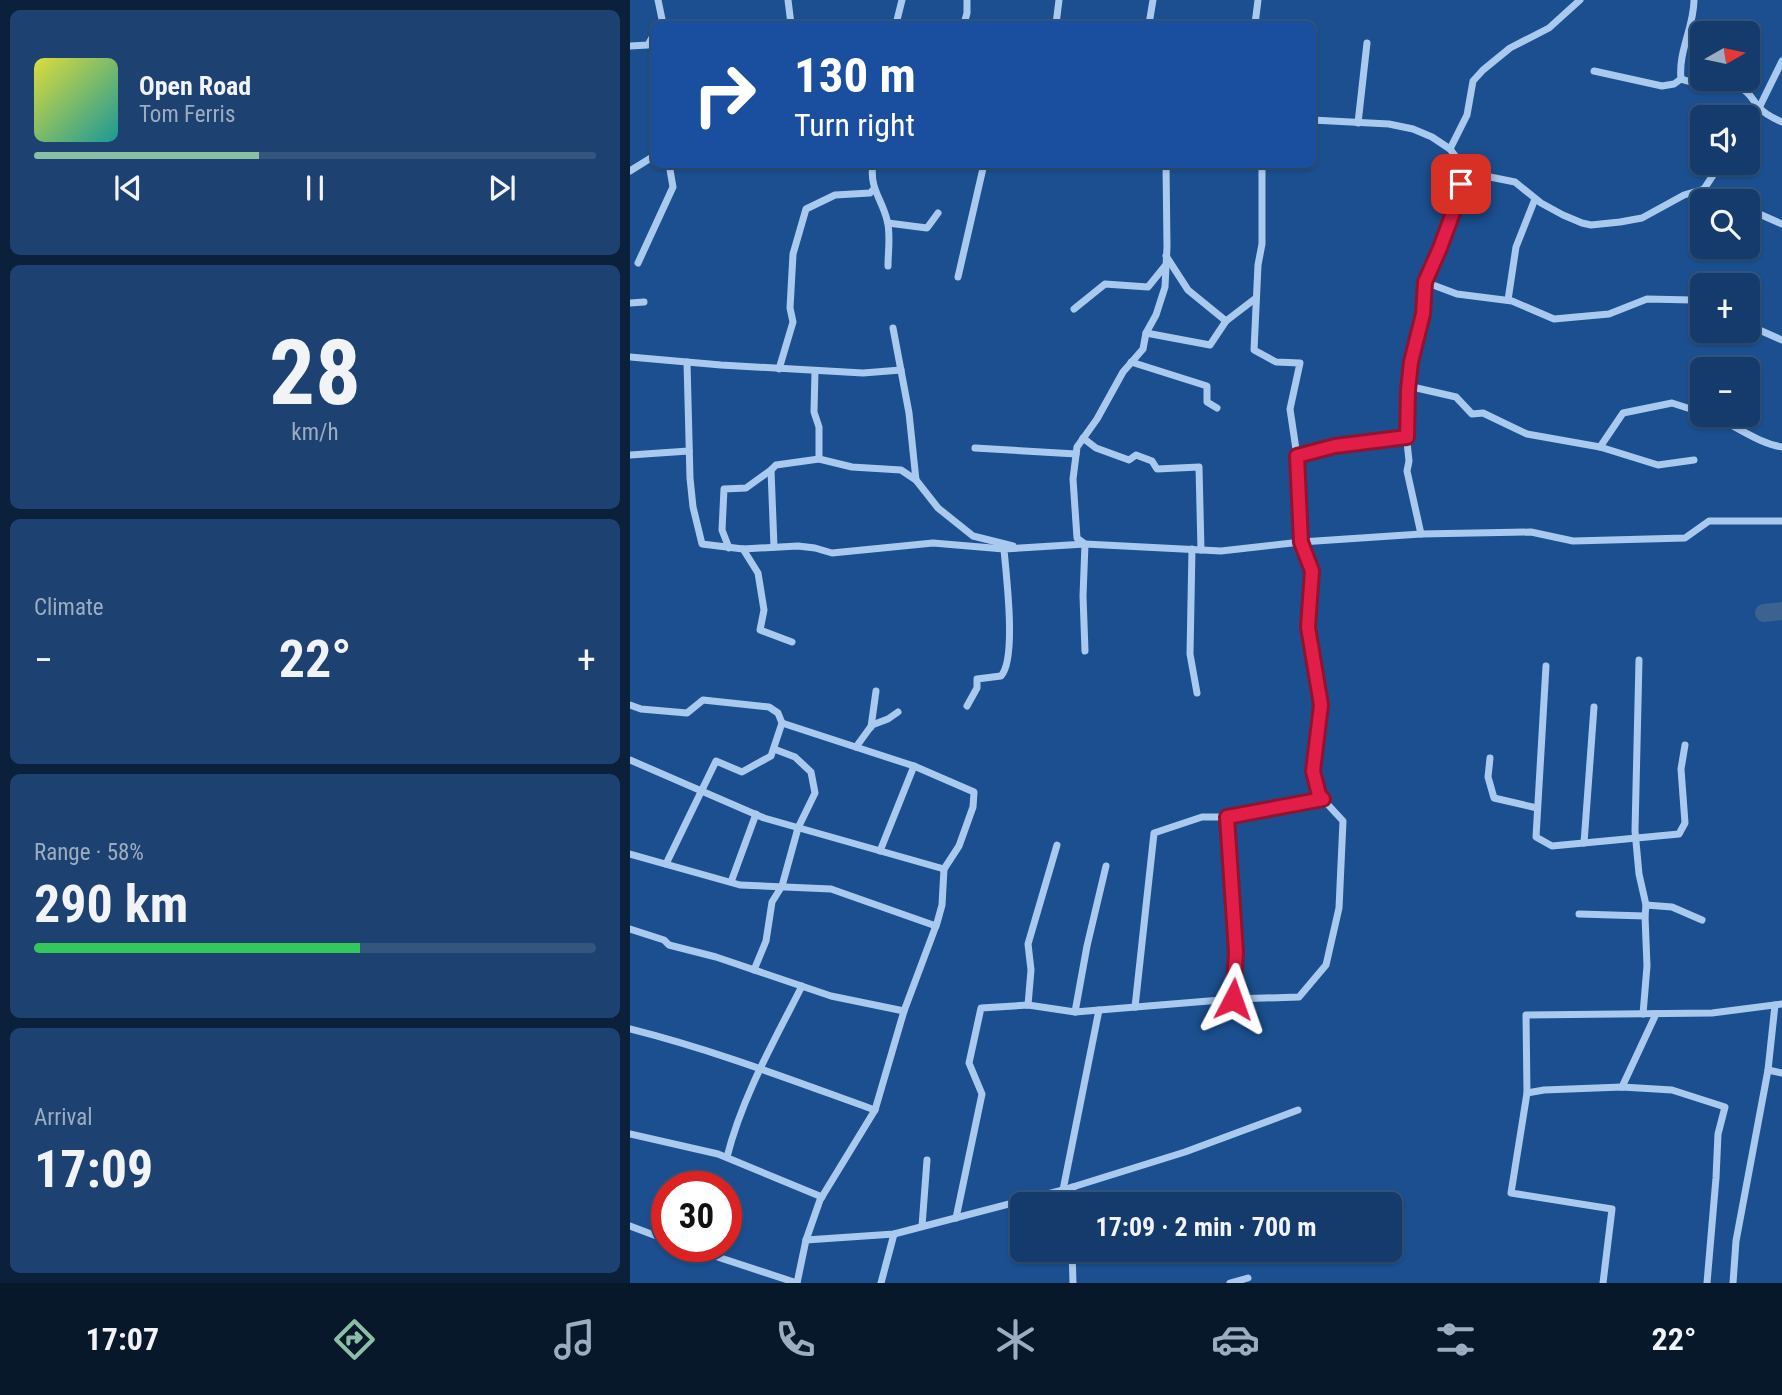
<!DOCTYPE html>
<meta charset="utf-8">
<style>
:root{--surface:#143b6b;--page:#1d4271;--text:#f1f3f6;--muted:#9dadc1;--line:#33557e;--accent:#8abfa5}
body{margin:0;font-family:"Roboto Condensed",sans-serif;background:var(--page);color:var(--text);height:100vh;display:flex;flex-direction:column;font-size:26px;white-space:nowrap}
*{box-sizing:border-box;margin:0}
p{font-size:23px;color:var(--muted)}
.icon{flex:none;width:38px;height:38px;fill:none;stroke:currentColor;stroke-width:2;stroke-linecap:round;stroke-linejoin:round}
.map{position:relative;flex:1;overflow:hidden}
.drawer{display:flex;flex-direction:column;gap:10px;padding:10px;background:#0b203b;width:630px}
.drawer>*{flex:none}
.banner{position:absolute;left:21px;top:21px;width:665px;height:147px;border-radius:10px;box-shadow:0 2px 5px #0004,0 0 0 2px var(--line);background:#1a4fa0;color:#fff;overflow:hidden}
.needle{width:46px;rotate:81deg}
.buttons{position:absolute;left:1060px;top:21px;display:grid;gap:14px}
.buttons a{display:grid;place-items:center;width:70px;height:70px;border-radius:10px;background:var(--surface);box-shadow:0 2px 5px #0004,0 0 0 2px var(--line);font-size:35px}
.speed{position:absolute;left:21px;top:1171px;display:flex;gap:14px;font-size:35px;font-weight:700;text-align:center}
.speed>*{display:grid;place-content:center;width:91px;height:91px;border-radius:50%;background:var(--surface);box-shadow:0 2px 5px #0004,0 0 0 2px var(--line);line-height:1}
.speed .limit{border:10px solid #d22;background:#fff;color:#111}
.pin{position:absolute;display:grid;place-items:center;width:60px;height:60px;color:#fff;margin:-30px;border-radius:14px;box-shadow:0 4px 10px #0006}
.me{position:absolute;width:77px;margin:-38px;rotate:4deg;stroke-linejoin:round;filter:drop-shadow(0 0 5px #0008)}
.turn{display:flex;align-items:center;gap:24px;height:147px;padding:0 28px;font-size:32px}
.turn .icon{width:91px;height:91px;stroke-width:2.5}
.turn b{display:block;font-size:49px;line-height:60px}
.big{font-size:52px;font-weight:700;line-height:1.1}
.drawer .tile{flex:1;display:flex;flex-direction:column;justify-content:center;gap:10px;min-width:0;padding:0 24px;border-radius:10px;background:var(--page)}
.drawer .dial{align-items:center;gap:0}
.dial b{font-size:91px;line-height:1}
.song{display:flex;align-items:center;gap:21px}
.cover{width:84px;height:84px;border-radius:10px;background:linear-gradient(135deg,hsl(60 70% 55%),hsl(180 70% 35%))}
.played{height:7px;border-radius:4px;background:linear-gradient(90deg,var(--accent) 40%,var(--line) 40%)}
.keys{display:flex;justify-content:space-around;direction:ltr}
.heat{display:flex;justify-content:space-between;align-items:center;font-size:38px;direction:ltr}
.charge{height:10px;border-radius:5px;background:linear-gradient(90deg,#34c759 58%,var(--line) 0)}
.trip{position:absolute;left:380px;top:1192px;width:392px;height:70px;border-radius:10px;background:var(--surface);box-shadow:0 2px 5px #0004,0 0 0 2px var(--line);font-weight:700;line-height:70px;text-align:center}
.tab-bar{display:flex;height:112px;justify-content:space-around;align-items:center;background:#08182b;color:var(--muted)}
.tab-bar .icon{width:49px;height:49px}
.tab-bar .current{color:var(--accent)}
.tab-bar b{font-size:32px;color:var(--text)}
main{display:flex;flex:1;min-height:0}
.map>svg:first-child{display:block}
.lines{fill:none;stroke-linecap:round;stroke-linejoin:round}
.river{stroke:#3c6290;stroke-width:18}
.minor{stroke:#a9c9ee;stroke-width:7}
.route-casing{stroke:#92132f;stroke-width:18}
.route{stroke:#e11d48;stroke-width:12}
</style>
<main>
<section class="drawer">
<div class="tile">
<div class="song"><i class="cover"></i><div><b>Open Road</b><p>Tom Ferris</p></div></div>
<div class="played"></div>
<div class="keys"><svg class="icon" aria-label="previous" viewBox="0 0 24 24"><path d="M18 5L8 12l10 7zM5 5v14"/></svg><svg class="icon" aria-label="pause" viewBox="0 0 24 24"><path d="M8 5v14M16 5v14"/></svg><svg class="icon" aria-label="next" viewBox="0 0 24 24"><path d="M6 5l10 7-10 7zM19 5v14"/></svg></div>
</div>
<div class="tile dial"><b>28</b><p>km/h</p></div>
<div class="tile"><p>Climate</p>
<div class="heat"><a>−</a><b class="big">22°</b><a>+</a></div>
</div>
<div class="tile"><p>Range · 58%</p><b class="big">290 km</b><div class="charge"></div></div>
<div class="tile"><p>Arrival</p><b class="big">17:09</b></div>
</section>
<div class="map">
<svg width="1152" height="1283" viewBox="0 0 1152 1283">
<rect width="100%" height="100%" fill="#1b4f8f"/>
<g class="lines">
<!-- river -->
<polyline class="river" points="1134,613 1152,611"/>
<!-- minor -->
<g class="minor">
<polyline points="28,0 33,24"/>
<polyline points="158,0 161,24"/>
<polyline points="266,24 272,0"/>
<polyline points="334,24 337,13 337,0"/>
<polyline points="426,24 429,0"/>
<polyline points="519,24 523,0"/>
<polyline points="625,24 628,0"/>
<polyline points="0,46 18,45 24,34"/>
<polyline points="964,71 1032,86 1044,84 1051,79"/>
<path d="M 1051,79 C 1069,87 1093,79 1111,88 C 1121,93 1122,100 1129,107 C 1134,114 1145,119 1152,122"/>
<path d="M 1051,79 C 1048,51 1064,27 1064,0"/>
<polyline points="682,120 759,124 783,129 802,137 820,149 835,169 860,177 885,182 911,203 933,215 952,223 961,225 990,222 1012,218 1054,195 1074,189 1091,163"/>
<polyline points="1118,122 1129,108 1152,61"/>
<polyline points="728,123 737,43"/>
<polyline points="820,149 837,115 843,81 853,70 880,48 919,28 950,0"/>
<path d="M 243,164 C 239,188 252,199 257,220 C 261,234 258,251 258,266"/>
<polyline points="835,169 828,199 810,249 795,282 793,314 781,362 778,386 777,442 779,461 777,471 791,534 901,532 943,541 1055,538 1079,521 1152,521"/>
<polyline points="0,171 24,156"/>
<polyline points="1074,189 1101,201"/>
<polyline points="1118,209 1152,224"/>
<polyline points="258,223 297,228 308,213"/>
<polyline points="536,256 558,290 596,321"/>
<polyline points="8,263 43,187 39,164"/>
<polyline points="328,277 354,164"/>
<polyline points="795,282 827,294 882,301 924,319 979,314 1017,299 1062,300 1073,304"/>
<polyline points="878,300 886,247 905,199"/>
<polyline points="0,303 14,302"/>
<polyline points="444,309 475,284 518,287 535,266"/>
<polyline points="1118,325 1152,340"/>
<polyline points="263,328 279,413 286,480 308,508 343,536 383,546"/>
<polyline points="516,333 580,345 596,321 626,298"/>
<polyline points="0,357 91,365 233,373 271,370"/>
<polyline points="57,362 60,478 63,507 72,544 113,549 168,546 185,548 202,553 303,543 374,549"/>
<polyline points="501,362 577,386 577,402 587,408"/>
<polyline points="149,369 163,322 160,308 163,254 176,209 205,195 240,193 244,189"/>
<polyline points="185,371 184,412 189,427 189,459"/>
<polyline points="778,386 826,397 842,414 853,413 897,434 970,447 1028,465 1064,460"/>
<path d="M 1078,415 C 1104,423 1126,443 1152,447"/>
<polyline points="453,438 466,448 499,460 506,455 522,461 527,469 569,467 571,550"/>
<polyline points="970,447 993,413 1042,403 1073,413"/>
<polyline points="345,448 446,454"/>
<polyline points="0,455 59,451"/>
<polyline points="667,456 705,446 777,437"/>
<polyline points="144,547 141,470 146,465 189,459 222,467 271,470 286,480"/>
<polyline points="99,548 92,530 94,489 116,488 141,470"/>
<polyline points="113,549 128,573 134,610 130,630 162,642"/>
<polyline points="562,549 560,654 567,693"/>
<polyline points="455,651 453,596 455,544 447,538 443,479 447,447 467,419 493,372 513,349 516,333 526,315 535,287 537,247 536,164"/>
<polyline points="1009,660 1005,831 1009,874 1016,905 1015,916 1017,966 1013,1014"/>
<polyline points="916,666 906,837 922,846 1049,834 1055,823 1051,769 1055,745"/>
<polyline points="0,705 11,709 57,713 73,700 139,707 148,713 152,723 141,756 112,772 86,761 36,864"/>
<path d="M 337,706 L 347,688 L 347,679 L 371,676 C 387,658 376,575 374,549 L 455,544 L 591,551 L 671,542 L 791,534"/>
<polyline points="152,723 284,766 344,792 343,807 329,846 314,869 312,905 307,923 274,1011 245,1110 190,1200 176,1240 167,1283"/>
<polyline points="241,727 246,691"/>
<polyline points="226,747 242,725 258,719 268,712"/>
<polyline points="860,758 858,777 864,798 907,808"/>
<polyline points="0,760 134,818 314,869"/>
<polyline points="597,817 602,918 606,952 603,999"/>
<polyline points="954,843 964,707"/>
<polyline points="250,851 284,766"/>
<polyline points="0,854 110,885 201,889 306,926"/>
<polyline points="101,882 126,814"/>
<polyline points="1016,905 1042,907 1072,920"/>
<polyline points="949,914 1015,916"/>
<polyline points="0,929 34,940 39,945 86,957 201,996 274,1011"/>
<polyline points="124,970 136,941 142,902 152,886 168,828 185,793 181,772 165,757 144,749"/>
<polyline points="398,1005 401,970 398,944 427,845"/>
<polyline points="505,1007 524,833 572,817 601,817 693,799"/>
<polyline points="445,1012 457,946 476,866"/>
<path d="M 0,1029 C 84,1050 164,1081 245,1110"/>
<polyline points="1138,1070 1152,1073"/>
<polyline points="992,1087 1026,1014"/>
<polyline points="897,1093 896,1015 1082,1013 1152,1004"/>
<polyline points="0,1134 88,1154 192,1197"/>
<path d="M 97,1157 C 112,1097 144,1041 172,986"/>
<polyline points="442,1187 447,1204"/>
<polyline points="433,1190 469,1010"/>
<polyline points="326,1218 352,1094 339,1063 351,1008 398,1005 445,1012 603,999 669,997 696,965 709,908 713,821 689,795 683,770 691,705 678,627 682,571 671,542 667,456 660,409 670,363 646,362 624,350 628,265 632,244 632,164"/>
<polyline points="0,1226 37,1240"/>
<polyline points="292,1226 297,1160"/>
<polyline points="176,1240 264,1234 433,1190 555,1152 668,1110"/>
<polyline points="54,1246 167,1283"/>
<polyline points="442,1250 443,1283"/>
<polyline points="251,1283 264,1234"/>
<polyline points="600,1283 618,1278"/>
<polyline points="973,1283 982,1209 881,1193 897,1093 914,1090 992,1087 1042,1090 1095,1107 1088,1134 1086,1178 1077,1283"/>
<polyline points="1103,1283 1106,1241 1138,1070 1145,1005"/>
</g>
</g>
<g class="lines">
<defs>
<polyline id="route" points="603,999 606,952 597,817 693,799 689,795 683,771 691,705 678,627 682,571 671,542 667,456 705,446 777,437 778,390 781,362 793,314 795,282 810,248 828,199 831,184"/>
</defs>
<!-- route casing -->
<use href="#route" class="route-casing"/>
<!-- route -->
<use href="#route" class="route"/>
</g>
</svg>
<div class="buttons">
<a><svg class="needle" viewBox="-14 -14 28 28"><path d="M0-13l5 13h-10z" fill="#e53935"/><path d="M0 13l5-13h-10z" fill="#9dadc1"/></svg></a>
<a><svg class="icon" aria-label="sound" viewBox="0 0 24 24"><path d="M4 9h4l5-4v14l-5-4H4zM17 9q2 3 0 6"/></svg></a>
<a><svg class="icon" aria-label="search" viewBox="0 0 24 24"><circle cx="10" cy="10" r="6"/><path d="M15 15l6 6"/></svg></a>
<a>+</a>
<a>−</a>
</div>
<div class="speed"><div class="limit">30</div></div>
<div class="pin" style="left:831px;top:184px;background:#d93025"><svg class="icon" aria-label="arrive" viewBox="0 0 24 24"><path d="M6 21V4h12l-3 4 3 4H6"/></svg></div>
<svg class="me" style="left:603px;top:999px" viewBox="-20 -20 40 40"><path d="M0-17L14 15 0 8-14 15z" fill="#e11d48" stroke="#fff" stroke-width="4"/></svg>
<div class="trip">17:09 · 2 min · 700 m</div>
<div class="banner">
<div class="turn"><svg class="icon" aria-label="right" viewBox="0 0 24 24"><path d="M7 20v-9h11M14 6l5 5-5 5"/></svg><div><b>130 m</b>Turn right</div></div>
</div>
</div>
</main>
<nav class="tab-bar">
<b>17:07</b>
<svg class="icon current" aria-label="directions" viewBox="0 0 24 24"><path d="M12 3l9 9-9 9-9-9zM9 14v-3h6M13 9l2 2-2 2"/></svg>
<svg class="icon" aria-label="music" viewBox="0 0 24 24"><path d="M9 18V5l10-2v13"/><circle cx="6" cy="18" r="3"/><circle cx="16" cy="16" r="3"/></svg>
<svg class="icon" aria-label="phone" viewBox="0 0 24 24"><path d="M5 4h4l2 5-3 2q2 4 5 5l2-3 5 2v4C11 20 4 13 5 4z"/></svg>
<svg class="icon" aria-label="climate" viewBox="0 0 24 24"><path d="M12 3v18M4 7l16 10M4 17L20 7"/></svg>
<svg class="icon" aria-label="car" viewBox="0 0 24 24"><path d="M5 17H2v-5l4-1 3-4h7l3 4 3 1v5h-3M9 17h6M6 11h13"/><circle cx="7" cy="17" r="2"/><circle cx="17" cy="17" r="2"/></svg>
<svg class="icon" aria-label="filters" viewBox="0 0 24 24"><path d="M4 7h16M4 17h16"/><circle cx="9" cy="7" r="2"/><circle cx="15" cy="17" r="2"/></svg>
<b>22°</b>
</nav>
